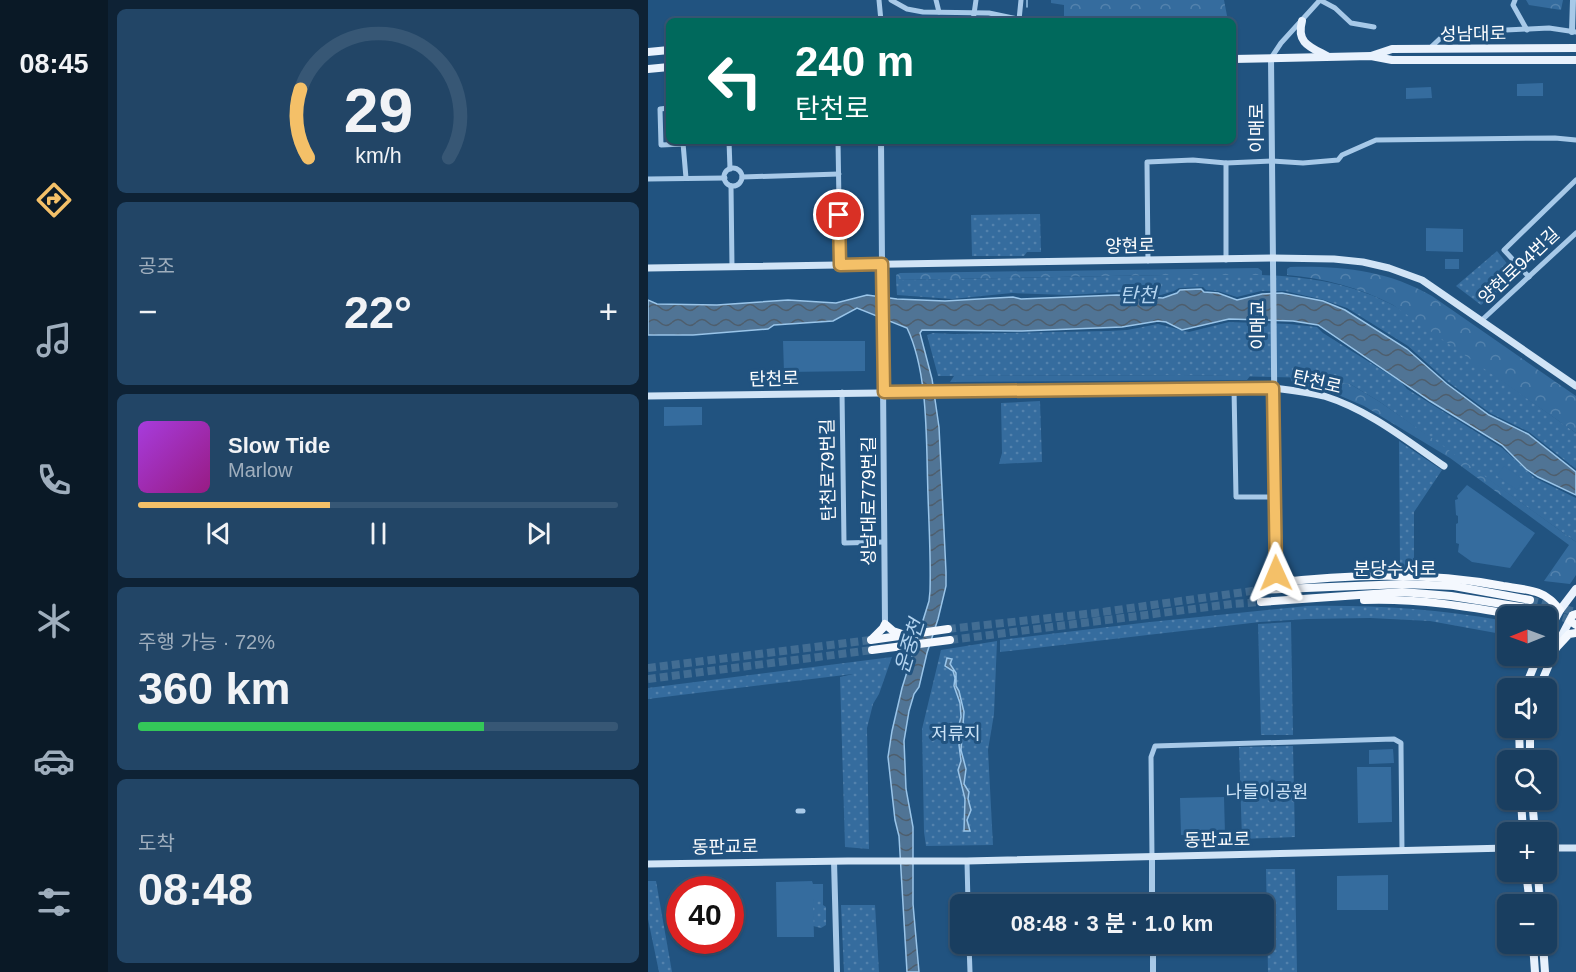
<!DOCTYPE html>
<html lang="ko">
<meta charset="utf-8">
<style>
:root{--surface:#193e60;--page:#224566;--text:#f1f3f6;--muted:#9faebd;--line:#375775;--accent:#f4c068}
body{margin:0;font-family:Arial,"Noto Sans KR",sans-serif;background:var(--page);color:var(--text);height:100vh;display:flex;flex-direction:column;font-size:22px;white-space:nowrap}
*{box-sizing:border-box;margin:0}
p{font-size:20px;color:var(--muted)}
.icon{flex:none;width:33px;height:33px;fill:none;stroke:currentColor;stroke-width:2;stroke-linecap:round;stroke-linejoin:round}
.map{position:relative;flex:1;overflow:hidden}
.drawer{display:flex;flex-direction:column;gap:9px;padding:9px;background:#0e2235;width:540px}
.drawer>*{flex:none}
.hud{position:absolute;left:18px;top:18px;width:570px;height:126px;border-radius:9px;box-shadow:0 2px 4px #0004,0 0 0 2px var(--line);background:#00695c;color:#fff;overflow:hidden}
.needle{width:39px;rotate:269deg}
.buttons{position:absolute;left:849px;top:606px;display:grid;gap:12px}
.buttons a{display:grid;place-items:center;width:60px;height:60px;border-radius:9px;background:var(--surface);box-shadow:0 2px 4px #0004,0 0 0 2px var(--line);font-size:30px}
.speed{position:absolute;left:18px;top:876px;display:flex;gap:12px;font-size:30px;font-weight:700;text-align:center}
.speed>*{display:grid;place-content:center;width:78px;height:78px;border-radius:50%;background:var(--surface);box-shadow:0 2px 4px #0004,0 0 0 2px var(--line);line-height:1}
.speed .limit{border:9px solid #d22;background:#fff;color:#111}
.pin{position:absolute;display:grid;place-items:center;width:51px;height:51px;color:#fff;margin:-26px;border:3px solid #fff;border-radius:50%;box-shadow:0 2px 6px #0007}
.me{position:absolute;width:66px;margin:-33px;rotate:359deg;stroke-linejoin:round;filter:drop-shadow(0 0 4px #0008)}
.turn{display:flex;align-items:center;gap:21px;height:126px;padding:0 30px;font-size:27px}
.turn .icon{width:78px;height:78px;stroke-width:2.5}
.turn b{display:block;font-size:42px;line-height:51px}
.big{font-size:45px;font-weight:700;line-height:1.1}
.drawer .widget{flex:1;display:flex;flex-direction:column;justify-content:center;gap:9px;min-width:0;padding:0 21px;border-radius:9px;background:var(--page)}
.drawer .dial{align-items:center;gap:0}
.dial svg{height:156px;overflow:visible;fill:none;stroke:var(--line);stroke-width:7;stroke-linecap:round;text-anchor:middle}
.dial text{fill:var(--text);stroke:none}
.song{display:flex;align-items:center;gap:18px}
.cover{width:72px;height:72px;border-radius:9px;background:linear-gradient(135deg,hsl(280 70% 55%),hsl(310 70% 35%))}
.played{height:6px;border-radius:3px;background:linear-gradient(90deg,var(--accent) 40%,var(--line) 40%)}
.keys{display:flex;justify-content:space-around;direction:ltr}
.heat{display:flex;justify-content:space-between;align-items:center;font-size:33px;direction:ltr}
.charge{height:9px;border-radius:4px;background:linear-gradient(90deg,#34c759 72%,var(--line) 0)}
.trip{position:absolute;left:302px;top:894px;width:324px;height:60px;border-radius:9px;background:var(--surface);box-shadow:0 2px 4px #0004,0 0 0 2px var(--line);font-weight:700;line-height:60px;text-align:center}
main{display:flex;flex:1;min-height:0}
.menu{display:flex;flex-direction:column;width:108px;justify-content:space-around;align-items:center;background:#0a1926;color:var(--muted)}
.menu .icon{width:42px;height:42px}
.menu .selected{color:var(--accent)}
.menu b{font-size:27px;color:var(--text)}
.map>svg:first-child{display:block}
.grass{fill:url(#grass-dots)}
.forest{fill:url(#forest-crowns)}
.garden{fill:#356c9e}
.water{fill:url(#water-waves);stroke:#9ac5e9;stroke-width:1.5}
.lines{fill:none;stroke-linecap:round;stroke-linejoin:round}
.stream{stroke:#9ac5e9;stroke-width:1.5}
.trunk-tunnel{stroke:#426d93;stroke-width:8;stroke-dasharray:8 4;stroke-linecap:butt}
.minor{stroke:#a7c9e8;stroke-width:5}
.tertiary{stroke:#a7c9e8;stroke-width:6}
.secondary{stroke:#d1e4f6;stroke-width:7}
.primary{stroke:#e9f2fd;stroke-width:8}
.trunk{stroke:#f4f8fe;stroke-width:8}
.route-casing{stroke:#9f7d44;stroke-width:15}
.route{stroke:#f4c068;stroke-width:10}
.labels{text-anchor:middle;stroke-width:6;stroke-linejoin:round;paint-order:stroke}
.street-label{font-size:18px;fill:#fff;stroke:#215380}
.park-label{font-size:18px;fill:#cae2f6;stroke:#215380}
.water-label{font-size:20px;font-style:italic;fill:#b2d3ef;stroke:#215380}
</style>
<main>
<nav class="menu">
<b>08:45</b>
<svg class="icon selected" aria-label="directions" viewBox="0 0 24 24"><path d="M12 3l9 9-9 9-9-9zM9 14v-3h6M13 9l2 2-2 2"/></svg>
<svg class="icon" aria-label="music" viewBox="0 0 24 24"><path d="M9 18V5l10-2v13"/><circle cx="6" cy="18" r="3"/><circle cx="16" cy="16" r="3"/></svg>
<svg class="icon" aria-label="phone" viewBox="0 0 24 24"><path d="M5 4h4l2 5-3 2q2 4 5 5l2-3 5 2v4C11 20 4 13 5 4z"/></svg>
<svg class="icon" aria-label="climate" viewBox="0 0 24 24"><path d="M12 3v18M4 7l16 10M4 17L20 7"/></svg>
<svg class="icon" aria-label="car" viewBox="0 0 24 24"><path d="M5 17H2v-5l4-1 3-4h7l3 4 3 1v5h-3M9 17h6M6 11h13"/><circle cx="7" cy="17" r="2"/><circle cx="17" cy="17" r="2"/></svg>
<svg class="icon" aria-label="filters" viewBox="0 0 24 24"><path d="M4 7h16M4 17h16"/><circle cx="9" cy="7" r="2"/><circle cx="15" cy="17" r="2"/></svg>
</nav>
<section class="drawer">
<div class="widget dial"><svg viewBox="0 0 100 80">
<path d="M14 69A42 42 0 1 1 86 69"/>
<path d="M14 69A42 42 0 0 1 10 34" stroke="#f4c068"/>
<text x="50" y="56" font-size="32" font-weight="700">29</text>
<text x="50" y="72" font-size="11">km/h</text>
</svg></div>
<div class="widget"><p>공조</p>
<div class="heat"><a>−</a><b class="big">22°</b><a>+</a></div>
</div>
<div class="widget">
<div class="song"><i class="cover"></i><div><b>Slow Tide</b><p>Marlow</p></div></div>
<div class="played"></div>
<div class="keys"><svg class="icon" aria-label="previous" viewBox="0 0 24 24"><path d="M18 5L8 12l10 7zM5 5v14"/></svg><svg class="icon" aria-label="pause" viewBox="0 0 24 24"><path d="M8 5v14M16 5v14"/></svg><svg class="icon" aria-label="next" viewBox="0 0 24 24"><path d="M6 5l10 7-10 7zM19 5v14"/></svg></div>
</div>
<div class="widget"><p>주행 가능 · 72%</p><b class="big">360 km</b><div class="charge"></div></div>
<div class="widget"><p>도착</p><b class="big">08:48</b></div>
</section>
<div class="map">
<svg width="928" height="972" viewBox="0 0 928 972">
<defs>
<pattern id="grass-dots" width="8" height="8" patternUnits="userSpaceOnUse" patternTransform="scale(1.5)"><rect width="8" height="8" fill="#356c9e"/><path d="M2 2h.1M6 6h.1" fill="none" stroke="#5382ad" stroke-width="1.8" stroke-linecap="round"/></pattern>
<pattern id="forest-crowns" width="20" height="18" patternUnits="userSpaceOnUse" patternTransform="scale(1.5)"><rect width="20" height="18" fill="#356c9e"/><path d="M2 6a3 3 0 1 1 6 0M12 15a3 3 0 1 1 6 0" fill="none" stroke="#5382ad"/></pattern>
<pattern id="water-waves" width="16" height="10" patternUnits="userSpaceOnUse" patternTransform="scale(1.5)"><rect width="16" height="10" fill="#507495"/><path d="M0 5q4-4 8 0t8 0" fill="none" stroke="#4e5e6d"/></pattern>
</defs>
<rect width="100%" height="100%" fill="#215380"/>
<!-- grass -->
<g class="grass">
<polygon points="392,214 393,252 379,252 376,256 324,256 323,215"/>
<polygon points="849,251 869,276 833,305 808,286"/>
<path d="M 516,275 C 599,275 683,267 757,312 L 928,433 L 928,469 L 881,432 L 842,413 L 799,381 L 760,346 L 699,308 L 676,300 L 637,291 L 613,291 L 589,297 L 570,291 L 558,290 L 555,287 L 531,288 L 526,291 L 513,295 L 476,292 L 419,295 L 364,293 L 304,299 L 249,295 L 248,280 Z"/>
<polygon points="581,322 641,324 669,327 675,333 753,382 759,389 854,448 887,478 928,498 928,542 732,402 702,384 673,378 535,375 290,376 279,335 285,333 306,334 460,331 479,330 510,324 541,332"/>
<polygon points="392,401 394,462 351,464 354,453 353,403"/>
<polygon points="751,441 794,470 766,512 766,568 752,567"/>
<path d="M 659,606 C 725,605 787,609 852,620 L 859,635 L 782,621 L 722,618 L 659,619 L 612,622 L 352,652 L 352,640 L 502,622 Z"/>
<polygon points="643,622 645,735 613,735 610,624"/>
<polygon points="349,641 346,714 340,750 345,845 278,846 276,832 274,729 293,650"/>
<polygon points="244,657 231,694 225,704 219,728 221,849 197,847 192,677 205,674 0,699 0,688"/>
<polygon points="645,746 647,837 594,839 591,747"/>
<polygon points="618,869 647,869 649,972 620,972"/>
<polygon points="0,881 8,881 24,972 11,972 0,919"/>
<polygon points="165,898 175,899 175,905 178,907 178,925 173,928 165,926"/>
<polygon points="193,905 227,905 231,972 196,972"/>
</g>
<!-- forest -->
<g class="forest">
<polygon points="403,0 576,0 580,21 416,21 416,5 403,3"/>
<polygon points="878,0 915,0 913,10 881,5"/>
<path d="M 642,267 C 694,266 738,270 784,296 L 928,396 L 928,433 L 745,305 C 713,288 675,278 639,275 L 639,269 Z"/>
<polygon points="610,268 614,271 614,275 516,275 248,280 248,275 252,273"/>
<polygon points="534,375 602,376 599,380 302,382 306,376"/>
<polygon points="642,377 684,380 702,384 732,402 795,446 928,542 928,575 922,584 896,581 921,545 802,458 716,406 688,394 646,387"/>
</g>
<!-- garden -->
<g class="garden">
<polygon points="895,83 895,96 869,96 869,84"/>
<polygon points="783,87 784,98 758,99 758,88"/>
<polygon points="778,228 815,229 815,252 778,251"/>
<rect x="797" y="259" width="14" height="10"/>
<polygon points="135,341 217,341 217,371 136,372"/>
<polygon points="16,407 54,407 54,425 16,426"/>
<polygon points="856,466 876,480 869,490 849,476"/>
<polygon points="819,485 887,533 862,568 824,562 810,552 811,544 808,543 808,524 810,523 810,516 808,515 807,500 810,499 809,496"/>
<polygon points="745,749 746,763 721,764 721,750"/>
<polygon points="709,767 743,767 744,822 710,823"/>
<polygon points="576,797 577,834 533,835 532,798"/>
<polygon points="740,875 740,910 689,910 689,876"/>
<polygon points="164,881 165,884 175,884 175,899 165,899 166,937 129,937 128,882"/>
</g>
<!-- water -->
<g class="water">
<path d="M 553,289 L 556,292 L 570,293 L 589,300 L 614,294 L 634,293 L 675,301 L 697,310 L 759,349 L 799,384 L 841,415 L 880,434 L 928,472 L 928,495 L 890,477 L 878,469 L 854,445 L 782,401 L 670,325 L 645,321 L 581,319 L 534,330 L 518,322 L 510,321 L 474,327 L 374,331 L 274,330 L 272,333 L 284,379 L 291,427 L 298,572 L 298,586 L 290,619 L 279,653 L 271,687 L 266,694 L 261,711 L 256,741 L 258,789 L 265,827 L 265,904 L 271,972 L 259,972 L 251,836 L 247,820 L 240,757 L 244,731 L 254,688 L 281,601 L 282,591 C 283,559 281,527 280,495 C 278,443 281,374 259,328 L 209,308 L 185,321 L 126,325 L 120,329 L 45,335 L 0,335 L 0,300 L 9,304 L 69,305 L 140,300 L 188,303 L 219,295 L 249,299 L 297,301 L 365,297 L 373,299 L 469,295 L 515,298 L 529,293 L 532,290 Z"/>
<polygon points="299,658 304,659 302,664 308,673 308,686 311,691 316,712 313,750 318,769 316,784 321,792 320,799 323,810 319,820 322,831 316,831 317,799 310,770 313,761 311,745 313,736 311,725 313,717 312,703 306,686 307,678 305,671 297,666"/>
</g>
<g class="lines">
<!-- stream -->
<polyline class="stream" points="379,7 379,0"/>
<!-- trunk-tunnel -->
<g class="trunk-tunnel">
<polyline points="882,600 928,612"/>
<polyline points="880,608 928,621"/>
<polyline points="300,629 447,613 611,590"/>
<polyline points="302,640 584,604 613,602"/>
<polyline points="0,668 223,640"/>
<polyline points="0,679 224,650"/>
</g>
<!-- minor -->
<g class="minor">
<polyline points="231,0 233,21"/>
<polyline points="243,0 259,9 275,12 341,13 380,21"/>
<polyline points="288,0 291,12"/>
<polyline points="672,0 687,8 703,23 726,27"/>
<polyline points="867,0 865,5 879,30"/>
<polyline points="371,20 373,0"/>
<polyline points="325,21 328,0"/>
<polyline points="781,49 798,33 901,28 928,32"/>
<polyline points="623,58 633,43 672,0"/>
<polyline points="21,108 12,109 13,145 35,144"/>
<polyline points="81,141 82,169"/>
<polyline points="190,141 192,265"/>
<polyline points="35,143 38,178"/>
<circle cx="85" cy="177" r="9"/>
<polyline points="94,177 191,174"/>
<polyline points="0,179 77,178"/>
<polyline points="83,186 84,267"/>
<polyline points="578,260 578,163"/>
<polyline points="500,261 499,162 545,160 578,163 624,161 655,163 690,160 694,155 728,140 907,138 928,140"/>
<polyline points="881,277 856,250 928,180"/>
<polyline points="834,320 928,233"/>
<polyline points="586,388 588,497 626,497"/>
<polyline points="194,392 196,543 236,542"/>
<polyline points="150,811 155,811"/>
<polyline points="504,857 503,757 507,746 746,739 753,743 753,747 754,851"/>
<polyline points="319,861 320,904"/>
<polyline points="321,944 322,972"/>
</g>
<!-- tertiary -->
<g class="tertiary">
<polyline points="924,32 925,0"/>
<polyline points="623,58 628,573"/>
<polyline points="233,141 237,624"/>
<polyline points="504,857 504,904"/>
<polyline points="186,861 189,972"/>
<polyline points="505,944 505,972"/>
</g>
<!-- secondary -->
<g class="secondary">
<polyline points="0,268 625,258 686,259 715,262 741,268 774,280 928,386"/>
<path d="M 0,396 L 625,388 C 642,390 659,392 676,396 C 721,410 758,440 796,466"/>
<polyline points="898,848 928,848"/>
<polyline points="0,864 200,861 319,861 860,848"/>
</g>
<!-- primary -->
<g class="primary">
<path d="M 654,21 C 648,43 662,47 679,56"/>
<polyline points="0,52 21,50"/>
<polyline points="723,56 744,49 928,48"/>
<polyline points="585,59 723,56 744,60 928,60"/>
<polyline points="0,69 21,67"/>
<polyline points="898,636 912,610 928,589"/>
<polyline points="877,688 890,656"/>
<polyline points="891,688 911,641 924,616"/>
<polyline points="871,728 872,760"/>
<polyline points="882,760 882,728"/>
<polyline points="873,800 875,832"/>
<polyline points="884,800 887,832"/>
<polyline points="878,872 882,904"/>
<polyline points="890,872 892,904"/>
<polyline points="885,944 887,972"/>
<polyline points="895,944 897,972"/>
</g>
<!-- trunk -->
<g class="trunk">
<path d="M 618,584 C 697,574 777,571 855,586 C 867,588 880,589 891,593 C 900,596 906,603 912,610"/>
<polyline points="618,584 628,573 644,580"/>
<polyline points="611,590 755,584 806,586 882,600"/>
<path d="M 716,600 C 770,598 822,607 874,616"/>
<polyline points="613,602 754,592 803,596 880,608"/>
<polyline points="925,615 928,614"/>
<polyline points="898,619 907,619"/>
<polyline points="922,621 928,625"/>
<polyline points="224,639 235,628 237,624 245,631 254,634"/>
<polyline points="223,640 300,629"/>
<polyline points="908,648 921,634 928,633"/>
<polyline points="224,650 302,640"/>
</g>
</g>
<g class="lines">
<defs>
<polyline id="route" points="191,215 192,265 234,264 236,392 625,388 628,573"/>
</defs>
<!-- route casing -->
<use href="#route" class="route-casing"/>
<!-- route -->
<use href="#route" class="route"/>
</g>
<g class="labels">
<!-- street labels -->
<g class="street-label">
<text transform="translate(825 34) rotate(-1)" y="6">성남대로</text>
<text transform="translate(609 128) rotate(-90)" y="6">이매로</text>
<text transform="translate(482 246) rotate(-1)" y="6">양현로</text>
<text transform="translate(871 266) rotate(-43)" y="6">양현로94번길</text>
<text transform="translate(610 325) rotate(-90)" y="6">이매교</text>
<text transform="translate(126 379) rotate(-1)" y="6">탄천로</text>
<text transform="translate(669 382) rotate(13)" y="6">탄천로</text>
<text transform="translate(180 470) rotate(-91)" y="6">탄천로79번길</text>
<text transform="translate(221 501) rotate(-90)" y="6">성남대로779번길</text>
<text x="747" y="575">분당수서로</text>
<text transform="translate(569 840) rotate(-1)" y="6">동판교로</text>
<text transform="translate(77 847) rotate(-1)" y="6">동판교로</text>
</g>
<!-- park labels -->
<g class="park-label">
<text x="308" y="740">저류지</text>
<text x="619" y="798">나들이공원</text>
</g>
<!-- water labels -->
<g class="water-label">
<text x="490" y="302">탄천</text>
<text transform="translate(261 646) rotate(-73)" y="7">운중천</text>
</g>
</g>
</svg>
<div class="buttons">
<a><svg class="needle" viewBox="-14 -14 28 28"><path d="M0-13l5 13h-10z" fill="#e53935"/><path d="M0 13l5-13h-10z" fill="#9faebd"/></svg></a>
<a><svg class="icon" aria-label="sound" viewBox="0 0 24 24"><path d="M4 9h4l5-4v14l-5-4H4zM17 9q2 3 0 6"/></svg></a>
<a><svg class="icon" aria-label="search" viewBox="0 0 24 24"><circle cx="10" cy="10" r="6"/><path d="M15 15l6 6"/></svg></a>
<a>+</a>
<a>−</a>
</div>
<div class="speed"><div class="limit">40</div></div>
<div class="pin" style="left:191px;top:215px;background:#d93025"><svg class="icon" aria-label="arrive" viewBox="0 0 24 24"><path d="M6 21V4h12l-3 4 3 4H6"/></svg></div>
<svg class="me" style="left:628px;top:573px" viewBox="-20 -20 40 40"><path d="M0-17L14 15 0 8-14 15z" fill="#f4c068" stroke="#fff" stroke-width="4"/></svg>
<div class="trip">08:48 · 3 분 · 1.0 km</div>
<div class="hud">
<div class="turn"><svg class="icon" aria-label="left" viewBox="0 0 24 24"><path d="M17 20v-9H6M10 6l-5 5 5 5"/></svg><div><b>240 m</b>탄천로</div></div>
</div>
</div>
</main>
